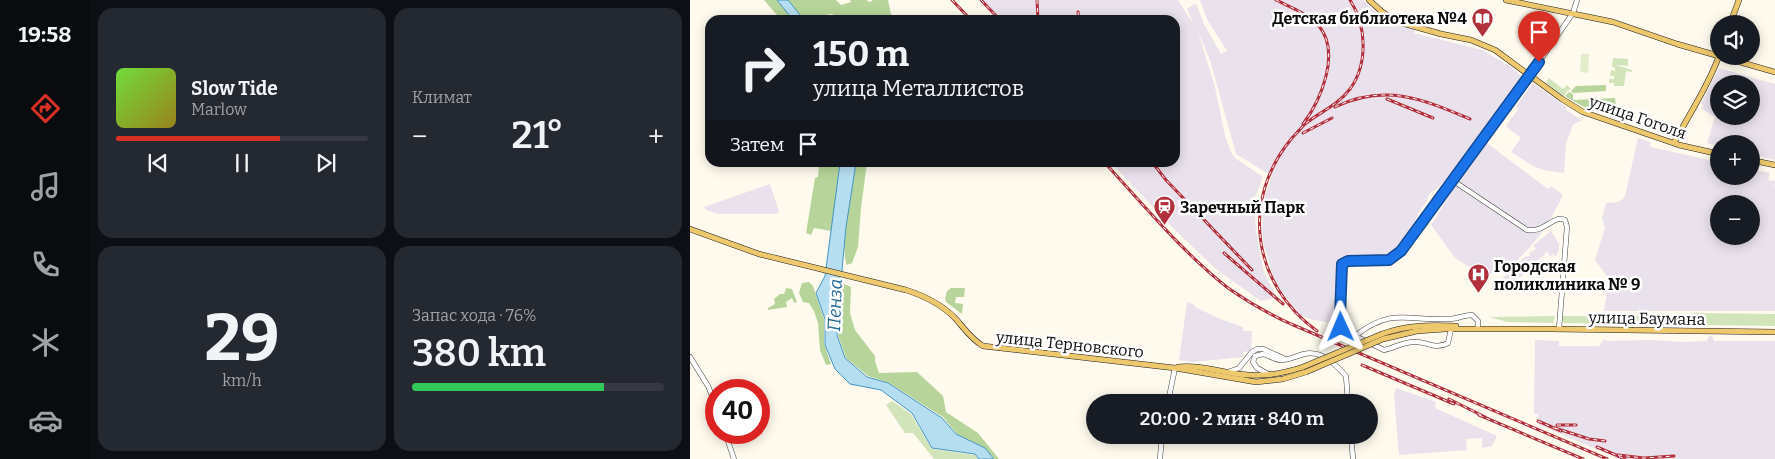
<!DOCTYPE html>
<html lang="ru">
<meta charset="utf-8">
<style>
:root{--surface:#171b24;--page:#242831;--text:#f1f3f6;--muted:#9ea1a6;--line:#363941;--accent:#d93025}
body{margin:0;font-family:Bitter,serif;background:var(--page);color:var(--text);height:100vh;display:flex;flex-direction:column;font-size:19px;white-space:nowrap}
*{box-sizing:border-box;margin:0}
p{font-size:16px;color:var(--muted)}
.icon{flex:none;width:28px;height:28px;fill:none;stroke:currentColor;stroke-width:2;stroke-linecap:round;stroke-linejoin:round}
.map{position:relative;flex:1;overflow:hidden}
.panel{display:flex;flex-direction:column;gap:8px;padding:8px;background:#0d0f14;width:600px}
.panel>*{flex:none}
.top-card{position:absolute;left:15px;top:15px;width:475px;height:152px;border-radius:15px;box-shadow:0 2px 12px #0003;background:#171b24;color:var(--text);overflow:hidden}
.buttons{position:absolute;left:1020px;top:15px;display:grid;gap:10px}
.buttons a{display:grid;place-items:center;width:50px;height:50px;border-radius:50%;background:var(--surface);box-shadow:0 2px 12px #0003;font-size:25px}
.speed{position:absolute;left:15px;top:379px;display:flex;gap:10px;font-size:25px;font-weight:700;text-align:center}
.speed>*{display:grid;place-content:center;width:65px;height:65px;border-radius:50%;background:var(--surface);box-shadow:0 2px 12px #0003;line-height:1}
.speed .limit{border:8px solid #d22;background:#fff;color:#111}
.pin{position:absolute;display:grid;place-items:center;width:42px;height:42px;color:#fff;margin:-51px -21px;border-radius:50% 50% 50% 0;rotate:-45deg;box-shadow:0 0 5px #0007}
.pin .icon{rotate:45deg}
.me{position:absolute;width:55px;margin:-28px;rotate:359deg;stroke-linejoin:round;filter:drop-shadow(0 0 4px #0008)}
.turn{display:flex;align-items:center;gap:18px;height:105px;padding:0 25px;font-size:22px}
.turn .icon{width:65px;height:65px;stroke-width:2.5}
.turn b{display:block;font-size:35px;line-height:42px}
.then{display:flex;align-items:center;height:48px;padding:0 25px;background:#0003;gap:10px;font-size:19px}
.big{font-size:38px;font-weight:600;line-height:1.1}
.panel .widget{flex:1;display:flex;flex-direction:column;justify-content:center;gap:8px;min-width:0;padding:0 18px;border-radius:15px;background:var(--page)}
.panel .dial{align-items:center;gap:0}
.dial b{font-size:65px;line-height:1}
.song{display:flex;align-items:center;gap:15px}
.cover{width:60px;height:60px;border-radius:8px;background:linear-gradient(135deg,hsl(100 70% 55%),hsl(50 70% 35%))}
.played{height:5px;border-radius:2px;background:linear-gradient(90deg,var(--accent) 65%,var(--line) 65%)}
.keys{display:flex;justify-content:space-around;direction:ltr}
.heat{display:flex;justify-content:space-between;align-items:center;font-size:28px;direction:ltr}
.charge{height:8px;border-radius:4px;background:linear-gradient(90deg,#34c759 76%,var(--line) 0)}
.panel .tiles{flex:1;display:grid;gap:8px;grid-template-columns:repeat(2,1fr)}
.trip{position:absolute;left:396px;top:394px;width:292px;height:50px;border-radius:25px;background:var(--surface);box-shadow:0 2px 12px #0003;font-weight:600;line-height:50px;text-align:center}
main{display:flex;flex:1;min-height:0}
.tabs{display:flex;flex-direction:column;width:90px;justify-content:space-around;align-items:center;background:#090b0e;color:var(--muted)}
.tabs .icon{width:35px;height:35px}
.tabs .on{color:var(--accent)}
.tabs b{font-size:22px;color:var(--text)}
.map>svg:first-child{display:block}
.industrial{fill:#e9e1eb;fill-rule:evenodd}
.green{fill:#d2e5ba}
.forest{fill:#b7d59a}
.pitch{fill:#e3edcb}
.water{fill:#b6def1;stroke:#4296c3}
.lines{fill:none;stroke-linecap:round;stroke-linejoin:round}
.minor-casing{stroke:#3f3f3f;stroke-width:5.5}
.major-casing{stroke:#1d1d1d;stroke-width:6}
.minor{stroke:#fff;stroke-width:4.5}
.major{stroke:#eec86d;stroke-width:5}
.rail-casing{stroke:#b22f3c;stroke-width:3}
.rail{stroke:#fff;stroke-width:1;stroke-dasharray:4;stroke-linecap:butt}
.major-bridge-casing{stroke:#1d1d1d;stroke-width:6;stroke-linecap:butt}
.major-bridge{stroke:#eec86d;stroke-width:5}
.route-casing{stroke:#114b97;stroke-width:12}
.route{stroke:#1a73e8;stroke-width:9}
.labels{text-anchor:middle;stroke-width:5;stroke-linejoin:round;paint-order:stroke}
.poi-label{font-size:16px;font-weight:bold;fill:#0c0c0c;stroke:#fff;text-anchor:start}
.street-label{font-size:16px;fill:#0c0c0c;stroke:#fff}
.water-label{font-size:18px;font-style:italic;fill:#1f6795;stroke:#fff}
</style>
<main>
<nav class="tabs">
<b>19:58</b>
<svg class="icon on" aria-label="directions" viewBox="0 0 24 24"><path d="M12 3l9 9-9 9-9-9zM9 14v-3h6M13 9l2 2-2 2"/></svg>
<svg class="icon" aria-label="music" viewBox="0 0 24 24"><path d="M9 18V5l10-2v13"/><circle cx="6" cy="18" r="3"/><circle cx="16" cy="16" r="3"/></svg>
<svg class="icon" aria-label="phone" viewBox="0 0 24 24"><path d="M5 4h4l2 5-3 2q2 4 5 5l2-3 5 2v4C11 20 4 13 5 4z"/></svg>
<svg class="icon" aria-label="climate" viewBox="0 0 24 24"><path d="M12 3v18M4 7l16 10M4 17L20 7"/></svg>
<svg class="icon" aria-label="car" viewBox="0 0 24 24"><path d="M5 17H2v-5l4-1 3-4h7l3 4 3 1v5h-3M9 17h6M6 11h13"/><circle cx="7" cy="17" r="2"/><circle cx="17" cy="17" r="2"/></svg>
</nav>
<section class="panel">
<div class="tiles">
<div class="widget">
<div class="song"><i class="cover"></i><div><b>Slow Tide</b><p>Marlow</p></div></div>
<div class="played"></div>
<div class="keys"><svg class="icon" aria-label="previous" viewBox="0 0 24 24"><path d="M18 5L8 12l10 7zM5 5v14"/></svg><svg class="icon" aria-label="pause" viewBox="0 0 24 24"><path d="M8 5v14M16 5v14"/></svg><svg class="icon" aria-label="next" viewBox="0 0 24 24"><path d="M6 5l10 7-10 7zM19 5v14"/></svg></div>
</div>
<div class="widget"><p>Климат</p>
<div class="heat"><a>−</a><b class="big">21°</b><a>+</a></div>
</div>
<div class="widget dial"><b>29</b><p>km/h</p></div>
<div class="widget"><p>Запас хода · 76%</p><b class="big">380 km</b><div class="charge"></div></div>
</div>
</section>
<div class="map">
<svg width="1085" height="459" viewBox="0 0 1085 459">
<rect width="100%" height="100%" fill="#fefaed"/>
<!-- industrial -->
<g class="industrial">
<polygon points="289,0 488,0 504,25 497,9 506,3 514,24 531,54 537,51 517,19 510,0 673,0 684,11 707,25 725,29 724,33 792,50 821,67 835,79 788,141 749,187 740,193 737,199 738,200 729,211 725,221 701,257 651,258 648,324 624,320 610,315 585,282 574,246 572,227 575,196 582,176 546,154 520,60 508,32 525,87 535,136 542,154 545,158 573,177 564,199 566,232 574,272 587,298 571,301 527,270 487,232 421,163 485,162 485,20 307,20"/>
<path d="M 1029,68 L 1085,84 L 1085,160 L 1061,154 L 1061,144 L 1029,144 L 1029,146 L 1017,143 L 1025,117 L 1011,108 L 1013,105 L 1011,104 ZM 1029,84 L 1061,84 L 1061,116 L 1029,116 Z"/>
<polygon points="843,83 876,107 876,110 892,120 883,125 876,143 874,173 854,170 843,166 821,152 831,138 816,126 829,108 826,106"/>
<path d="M 948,138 L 960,142 L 960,147 L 1029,162 L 1029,176 L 1061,176 L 1061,169 L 1080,173 L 1078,180 L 1085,181 L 1085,185 L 1081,185 L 1085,186 L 1085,311 L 914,311 L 919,279 L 905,260 L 915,228 L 912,218 L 916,203 L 927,202 L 933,199 L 935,196 ZM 1029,204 L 1061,204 L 1061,236 L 1029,236 Z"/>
<polygon points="797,143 858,189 861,186 873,195 857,226 840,247 815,273 793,274 766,259 741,225 773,174"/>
<polygon points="80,184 89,212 86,214 28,214 16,210 14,207"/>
<polygon points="861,231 869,244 869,250 866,256 865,257 863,254 860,256 858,253 858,251 822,285 820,283 817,285 811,279 825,269 824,267 836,256 837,257 840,255 839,253 846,249 843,246 847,242"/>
<polygon points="497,302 505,305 505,307 530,319 553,327 553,331 562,331 561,351 553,352 553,357 504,362 489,360"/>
<polygon points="1019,336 1022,336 1024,341 1085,341 1085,459 929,459 848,424 848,414 844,414 845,340 869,341 869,346 909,346 914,339 916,341 962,340 992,342 1017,341"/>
<polygon points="706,388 746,402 745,408 807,436 802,446 792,448 792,438 776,439 777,450 709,455 704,395"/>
</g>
<!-- green -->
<g class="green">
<polygon points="923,58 938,59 938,66 926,65 942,70 942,72 936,71 934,86 924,86 924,83 919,83 919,79 924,79 924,76 920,76 921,70 925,71 925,68 922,67"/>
<polygon points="859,78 873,89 877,85 881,89 877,91 874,96 856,83"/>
<polygon points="1001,313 1085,314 1085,326 874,323 872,320 872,316 1000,316"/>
<polygon points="865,316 863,323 818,322 799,317"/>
<polygon points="202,401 221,414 242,449 285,455 288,459 244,459 223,433 215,433 196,405"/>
</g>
<!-- forest -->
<g class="forest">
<polygon points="74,0 87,0 103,20 91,20"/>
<polygon points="98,0 146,0 151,5 161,2 160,0 176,0 180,2 183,0 198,0 201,14 206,20 151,20 142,14 135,15 130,20 114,20"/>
<polygon points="916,85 916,91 883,93 881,91 886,86"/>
<polygon points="879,92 883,94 883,100 925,98 926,106 901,111 875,96"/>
<polygon points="129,163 150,163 142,231 124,228 121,235 116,233 125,178 128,177"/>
<path d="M 166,163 L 177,163 L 171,208 L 168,247 L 162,263 L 157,265 C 149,252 163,181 166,163 Z"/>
<polygon points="119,282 123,286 134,319 134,344 141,364 136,365 130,350 128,323 124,311 119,303 113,302 109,293 112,283"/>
<polygon points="152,283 161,287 160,313 165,330 185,356 185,361 189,373 227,372 253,396 256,412 288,433 309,459 305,459 295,448 267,434 253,417 199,383 178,376 156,358 148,335"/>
<polygon points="96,288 102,289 107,302 104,303 102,298 96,302 97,307 78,310 78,308 85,304 84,299 90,294 94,294"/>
<polygon points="261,288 275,288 274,297 266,297 265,303 273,304 272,314 256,302 255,299 257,291"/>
</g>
<!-- pitch -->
<polygon class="pitch" points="891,54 899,54 898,73 890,72"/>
<!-- water -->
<g class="water">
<polygon points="87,0 98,0 114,20 103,20"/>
<polygon points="150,163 166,163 156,227 148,313 147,335 155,358 177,377 198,383 252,418 266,434 295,448 304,459 289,459 285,454 242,448 222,413 191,390 160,384 145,369 135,345 135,319 126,293 135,276"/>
</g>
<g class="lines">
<defs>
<g id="minor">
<path d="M 762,180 L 837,230 C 855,233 864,214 875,220 L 877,227 L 869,329"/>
<path d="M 788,326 L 788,321 L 782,315 C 774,315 767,319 759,319 C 719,322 703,306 665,336 L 654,330 L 650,322 L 652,264 L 657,261 L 699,260 L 711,251 L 849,62 L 883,13 L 887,0"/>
<path d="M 665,336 L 694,350 C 705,348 714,341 726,342 C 738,342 746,350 758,343 L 761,329"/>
<polyline points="0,357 18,386 26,405"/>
<polyline points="538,372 549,368 562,352 567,349 573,349 593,358"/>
<path d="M 580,375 L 567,368 L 563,362 L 565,356 L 573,354 C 579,355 584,360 591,360 C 599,360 606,356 614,354 C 632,350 645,364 656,376 L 658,402"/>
<polyline points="478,402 485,368"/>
<polyline points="35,432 44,459"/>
<polyline points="661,435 663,459"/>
<polyline points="470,459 472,435"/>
</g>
<g id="major">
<polyline points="679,0 691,11 705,21 751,34 781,40 805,50 872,99 893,112 989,145 1029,154"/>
<polyline points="816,0 923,22 987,44 1085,72"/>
<polyline points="1040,24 1049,0"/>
<path d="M 984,143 C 999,114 1018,87 1029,56"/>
<polyline points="1061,160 1085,165"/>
<path d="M 0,229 L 69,254 L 216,290 C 235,296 251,304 265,318 C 274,328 281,339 293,346 L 485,368 L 566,382 L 593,379 L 616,372"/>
<path d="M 692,334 C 717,325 740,325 766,326"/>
<polyline points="693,339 727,331 755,329 861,329 1085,332"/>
<path d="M 488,367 C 511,364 535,374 559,375 C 577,376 595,373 613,367"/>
</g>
</defs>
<!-- minor casing -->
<use href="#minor" class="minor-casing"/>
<!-- major casing -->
<use href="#major" class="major-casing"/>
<!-- minor -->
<use href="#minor" class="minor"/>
<!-- major -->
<use href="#major" class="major"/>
<defs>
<g id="rail">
<polyline points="262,0 281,20"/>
<polyline points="291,0 310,20"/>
<polyline points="347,0 348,20"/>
<path d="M 586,0 C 600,7 619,14 629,26 C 651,53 631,100 613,124"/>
<polyline points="388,12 389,20"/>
<polyline points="697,99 743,118"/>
<path d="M 645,107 C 695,83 733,99 780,119"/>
<polyline points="613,133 642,118"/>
<path d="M 414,162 C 454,205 492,252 538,288 C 558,302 579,314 601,324 L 917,459"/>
<polyline points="462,162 476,180 562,270"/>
<polyline points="534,253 593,304"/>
<path d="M 627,331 C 562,284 550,200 602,138 C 606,134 611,128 615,124 C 630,112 648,105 660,89 C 678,64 677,26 660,0"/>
<polyline points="672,365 764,404"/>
<polyline points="759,399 795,417"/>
<polyline points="789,415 893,459"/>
<polyline points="848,421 871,431"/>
<polyline points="867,425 886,425"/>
<polyline points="865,428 899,439 915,441"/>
<polyline points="907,447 935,459"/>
<polyline points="928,455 954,458 984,456"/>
</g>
</defs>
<!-- rail casing -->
<use href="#rail" class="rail-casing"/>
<!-- rail -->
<use href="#rail" class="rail"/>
<defs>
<g id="major-bridge">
<polyline points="613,367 692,334"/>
<polyline points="616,372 693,339"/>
</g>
</defs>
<!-- major-bridge casing -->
<use href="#major-bridge" class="major-bridge-casing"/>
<!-- major-bridge -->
<use href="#major-bridge" class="major-bridge"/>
</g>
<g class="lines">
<defs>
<polyline id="route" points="651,327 650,316 652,264 658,261 699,260 711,251 849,62"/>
</defs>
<!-- route casing -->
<use href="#route" class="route-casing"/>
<!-- route -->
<use href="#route" class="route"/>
</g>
<!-- icons -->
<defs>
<symbol id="library-pin" viewBox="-11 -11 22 30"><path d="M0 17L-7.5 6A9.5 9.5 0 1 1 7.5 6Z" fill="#b22f3c" stroke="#fff"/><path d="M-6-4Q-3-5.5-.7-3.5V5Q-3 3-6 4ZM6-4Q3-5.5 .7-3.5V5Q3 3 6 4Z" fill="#fff"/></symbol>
<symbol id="station-pin" viewBox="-11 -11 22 30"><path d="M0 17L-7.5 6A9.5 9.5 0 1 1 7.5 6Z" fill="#b22f3c" stroke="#fff"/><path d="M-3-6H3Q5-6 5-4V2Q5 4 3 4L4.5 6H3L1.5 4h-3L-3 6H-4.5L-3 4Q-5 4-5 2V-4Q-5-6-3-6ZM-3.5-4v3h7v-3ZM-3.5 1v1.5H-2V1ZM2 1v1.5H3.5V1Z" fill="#fff"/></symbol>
<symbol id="hospital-pin" viewBox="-11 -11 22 30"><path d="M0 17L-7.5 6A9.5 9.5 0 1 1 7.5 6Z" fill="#b22f3c" stroke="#fff"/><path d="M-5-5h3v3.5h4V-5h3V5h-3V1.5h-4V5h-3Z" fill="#fff"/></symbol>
</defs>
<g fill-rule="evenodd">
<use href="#library-pin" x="780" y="6" width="25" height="34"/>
<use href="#station-pin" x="462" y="194" width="25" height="34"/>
<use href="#hospital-pin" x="776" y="262" width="25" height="34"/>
</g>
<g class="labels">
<!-- poi labels -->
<g class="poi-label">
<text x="777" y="24" text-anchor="end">Детская библиотека №4</text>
<text x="490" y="213">Заречный Парк</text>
<text x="804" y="272">Городская<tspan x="804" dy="18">поликлиника № 9</tspan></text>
</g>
<!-- street labels -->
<g class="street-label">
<text transform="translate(948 117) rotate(19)" y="6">улица Гоголя</text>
<text transform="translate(957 318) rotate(1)" y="6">улица Баумана</text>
<text transform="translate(380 344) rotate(6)" y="6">улица Терновского</text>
</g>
<!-- water labels -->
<g class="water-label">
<text transform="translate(145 305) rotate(-88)" y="6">Пенза</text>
</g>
</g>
</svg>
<div class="buttons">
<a><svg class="icon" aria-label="sound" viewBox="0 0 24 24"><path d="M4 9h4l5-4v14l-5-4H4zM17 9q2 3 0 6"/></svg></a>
<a><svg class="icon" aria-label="layers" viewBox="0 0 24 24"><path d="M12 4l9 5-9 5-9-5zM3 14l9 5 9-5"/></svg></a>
<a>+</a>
<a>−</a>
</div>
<div class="speed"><div class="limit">40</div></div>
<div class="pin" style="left:849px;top:62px;background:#d93025"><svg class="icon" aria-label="arrive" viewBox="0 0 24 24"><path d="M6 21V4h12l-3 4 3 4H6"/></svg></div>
<svg class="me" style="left:651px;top:327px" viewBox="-20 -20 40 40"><path d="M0-17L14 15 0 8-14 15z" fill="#1a73e8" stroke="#fff" stroke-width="4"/></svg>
<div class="trip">20:00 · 2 мин · 840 m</div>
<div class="top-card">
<div class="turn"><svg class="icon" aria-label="right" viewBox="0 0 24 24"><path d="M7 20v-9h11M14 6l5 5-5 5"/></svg><div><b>150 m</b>улица Металлистов</div></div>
<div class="then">Затем<svg class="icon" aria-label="arrive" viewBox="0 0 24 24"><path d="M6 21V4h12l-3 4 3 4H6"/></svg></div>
</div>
</div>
</main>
